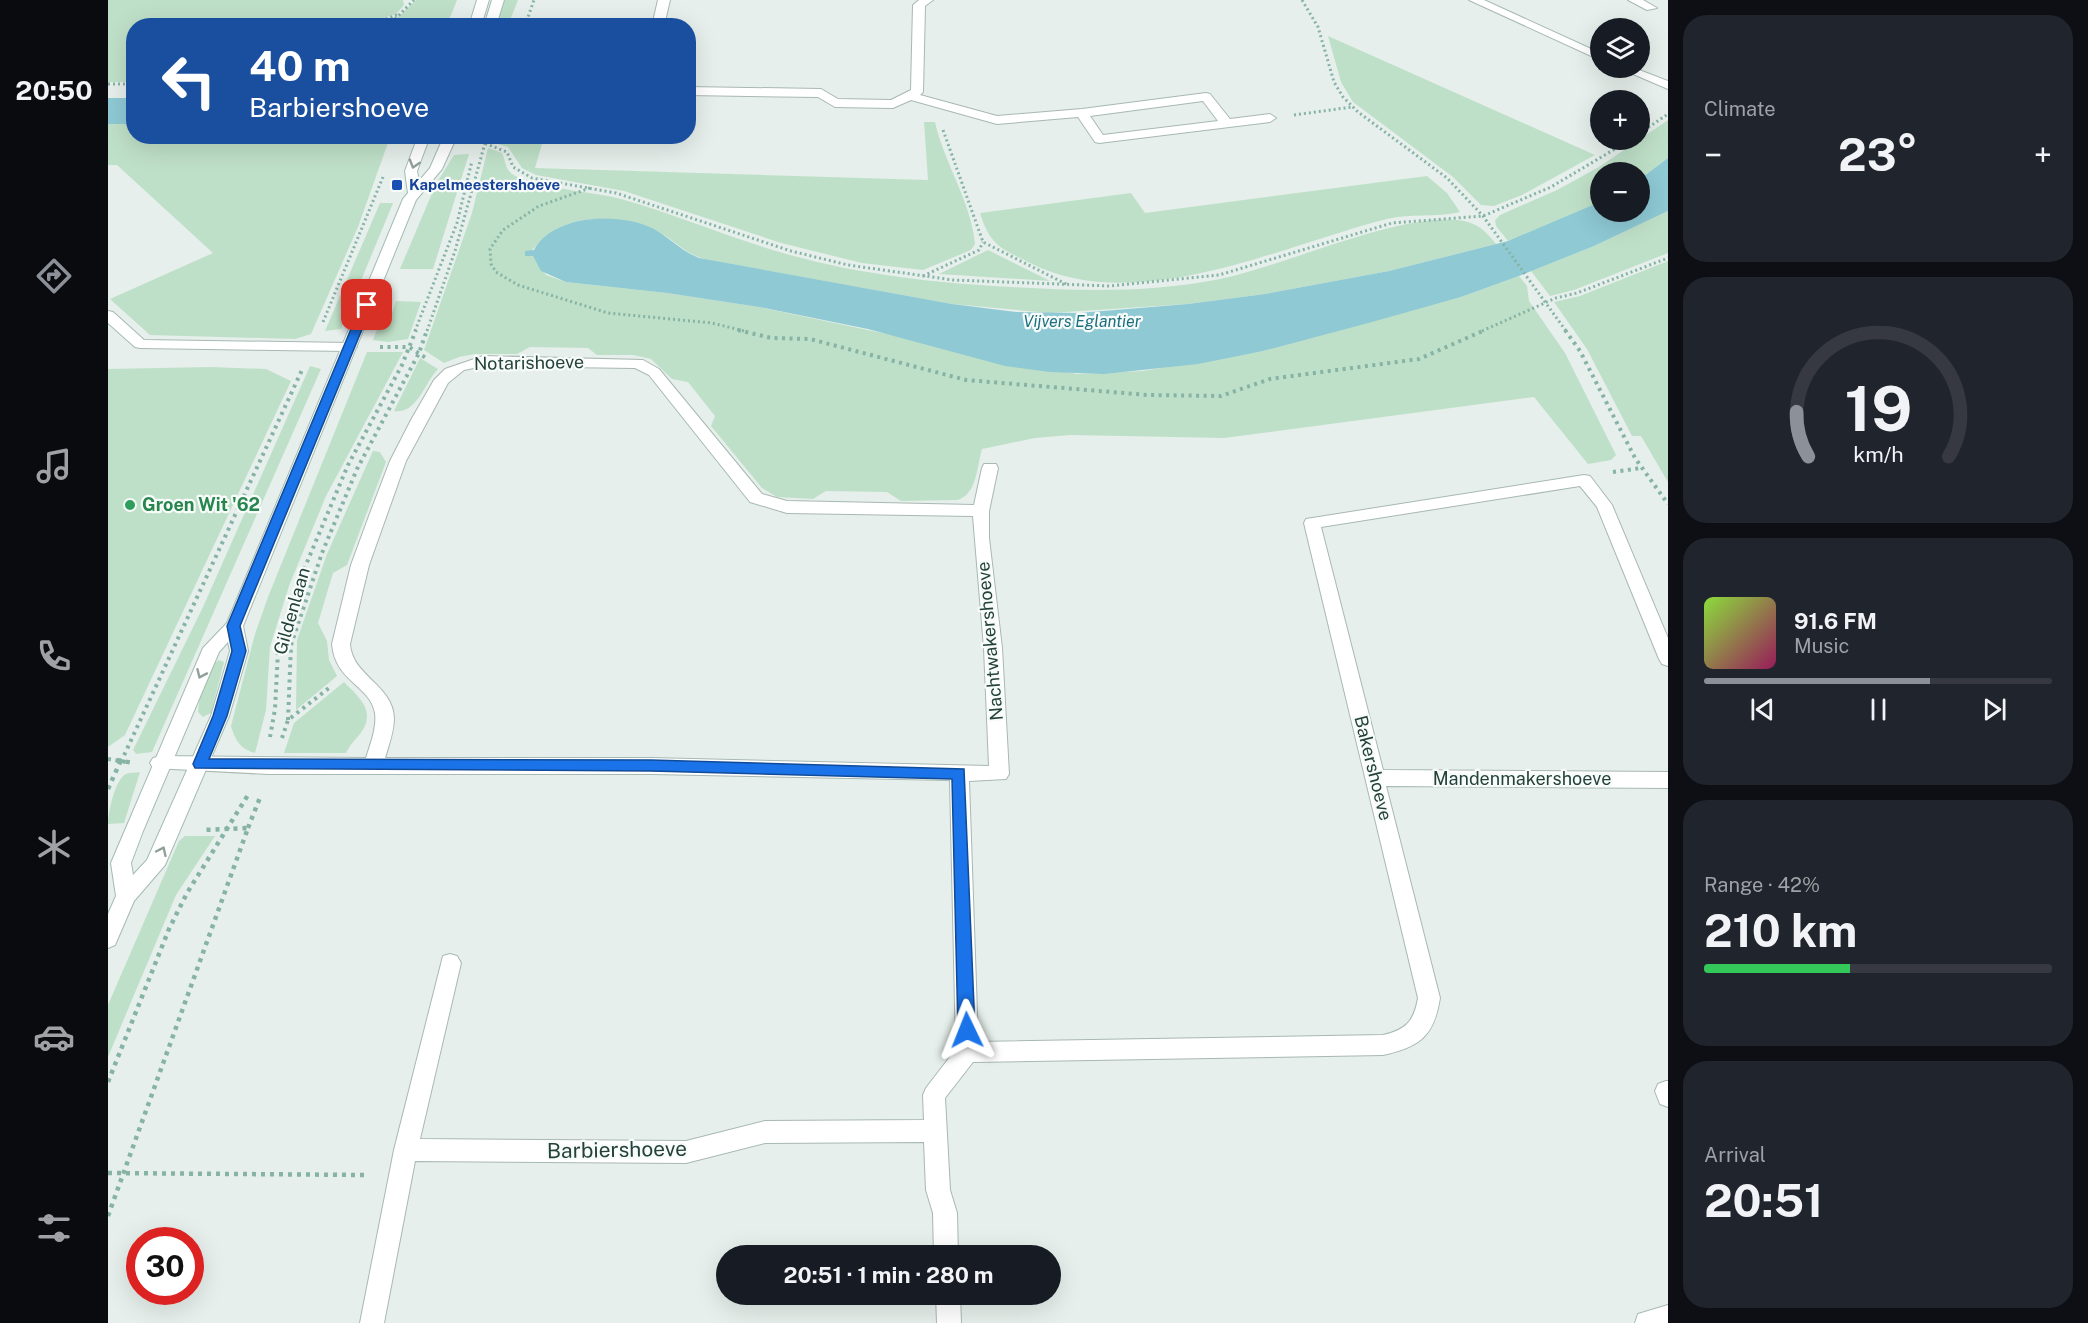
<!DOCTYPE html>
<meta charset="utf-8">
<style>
:root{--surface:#171b24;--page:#20242c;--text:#f1f3f6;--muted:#9ea1a6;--line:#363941;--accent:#8c9099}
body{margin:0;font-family:"Public Sans",sans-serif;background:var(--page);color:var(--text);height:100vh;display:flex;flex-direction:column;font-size:22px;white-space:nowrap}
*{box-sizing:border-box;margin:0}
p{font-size:20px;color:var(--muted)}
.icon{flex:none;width:33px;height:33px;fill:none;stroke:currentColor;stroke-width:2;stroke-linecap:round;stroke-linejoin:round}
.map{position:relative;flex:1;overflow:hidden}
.details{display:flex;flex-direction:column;gap:15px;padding:15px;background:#0d0f14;width:420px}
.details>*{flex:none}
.top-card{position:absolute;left:18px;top:18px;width:570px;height:126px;border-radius:24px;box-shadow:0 6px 24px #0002;background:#1a4fa0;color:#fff;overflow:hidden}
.buttons{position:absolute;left:1482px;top:18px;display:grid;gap:12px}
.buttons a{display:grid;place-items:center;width:60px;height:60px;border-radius:50%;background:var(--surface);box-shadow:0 6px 24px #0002;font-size:30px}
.speed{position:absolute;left:18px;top:1227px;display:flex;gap:12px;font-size:30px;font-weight:700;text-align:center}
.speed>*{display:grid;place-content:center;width:78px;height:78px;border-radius:50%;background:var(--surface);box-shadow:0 6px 24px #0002;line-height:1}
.speed .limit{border:9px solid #d22;background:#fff;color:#111}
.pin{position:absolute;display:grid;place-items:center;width:51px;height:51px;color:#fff;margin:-26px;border-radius:12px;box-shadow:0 3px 9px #0006}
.me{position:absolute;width:66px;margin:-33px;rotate:358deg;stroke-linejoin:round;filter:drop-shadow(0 0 4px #0008)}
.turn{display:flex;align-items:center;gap:21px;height:126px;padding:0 24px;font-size:27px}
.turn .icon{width:78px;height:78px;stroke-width:2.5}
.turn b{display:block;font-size:42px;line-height:51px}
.big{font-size:45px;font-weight:700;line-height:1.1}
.details .card{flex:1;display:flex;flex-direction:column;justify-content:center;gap:9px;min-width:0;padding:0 21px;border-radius:24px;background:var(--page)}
.details .dial{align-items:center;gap:0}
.dial svg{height:156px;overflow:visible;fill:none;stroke:var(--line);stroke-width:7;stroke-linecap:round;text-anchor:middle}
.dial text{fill:var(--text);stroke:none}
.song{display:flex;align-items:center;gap:18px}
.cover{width:72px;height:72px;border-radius:9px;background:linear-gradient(135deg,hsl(90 70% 55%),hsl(330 70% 35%))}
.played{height:6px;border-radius:3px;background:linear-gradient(90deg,var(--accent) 65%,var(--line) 65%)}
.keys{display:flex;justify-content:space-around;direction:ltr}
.heat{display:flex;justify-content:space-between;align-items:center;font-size:33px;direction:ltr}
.charge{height:9px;border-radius:4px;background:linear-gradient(90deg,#34c759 42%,var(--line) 0)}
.trip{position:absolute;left:608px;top:1245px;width:345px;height:60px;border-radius:30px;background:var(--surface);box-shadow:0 6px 24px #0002;font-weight:700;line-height:60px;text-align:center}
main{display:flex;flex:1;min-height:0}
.dock{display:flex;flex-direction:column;width:108px;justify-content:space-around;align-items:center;background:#090b0e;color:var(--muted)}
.dock .icon{width:42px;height:42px}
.dock .on{color:var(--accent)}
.dock b{font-size:27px;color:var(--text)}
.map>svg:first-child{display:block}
.green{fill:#bfe0c8}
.water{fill:#8ec9d4}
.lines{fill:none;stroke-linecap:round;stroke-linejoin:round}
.street-casing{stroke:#a8b8b2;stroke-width:2}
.secondary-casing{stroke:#a4bbb3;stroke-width:2}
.path-far2{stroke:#86b3a5;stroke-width:3;stroke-dasharray:2 3;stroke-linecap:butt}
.path-far1{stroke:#86b3a5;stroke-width:4;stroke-dasharray:3 4.5;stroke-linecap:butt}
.path{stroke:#86b3a5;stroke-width:4.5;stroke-dasharray:4 5;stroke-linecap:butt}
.street{fill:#fff;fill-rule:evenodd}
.secondary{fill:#fff;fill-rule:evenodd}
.oneway{stroke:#92a09c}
.route{fill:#1a73e8;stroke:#114b97;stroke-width:1.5}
.transit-dot{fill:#1a4fb4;stroke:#f7fbf9;stroke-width:2}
.leisure-dot{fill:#2e9e5b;stroke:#f7fbf9;stroke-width:2}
.labels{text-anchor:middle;stroke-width:4.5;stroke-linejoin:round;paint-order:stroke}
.far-transit-label{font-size:15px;font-weight:bold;fill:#164399;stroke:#f7fbf9;text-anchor:start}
.far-water-label{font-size:16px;font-style:italic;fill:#1c6f80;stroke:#f7fbf9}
.street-label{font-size:18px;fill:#24423a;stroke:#f7fbf9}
.leisure-label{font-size:18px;font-weight:bold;fill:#27864d;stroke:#f7fbf9;text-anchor:start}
.near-street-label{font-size:21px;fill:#24423a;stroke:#f7fbf9}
</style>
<main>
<nav class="dock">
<b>20:50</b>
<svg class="icon on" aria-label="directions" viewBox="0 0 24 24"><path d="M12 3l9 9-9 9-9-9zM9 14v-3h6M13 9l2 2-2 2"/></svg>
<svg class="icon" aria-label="music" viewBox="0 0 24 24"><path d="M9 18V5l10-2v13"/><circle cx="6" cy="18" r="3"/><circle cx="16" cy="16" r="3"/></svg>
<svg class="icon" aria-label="phone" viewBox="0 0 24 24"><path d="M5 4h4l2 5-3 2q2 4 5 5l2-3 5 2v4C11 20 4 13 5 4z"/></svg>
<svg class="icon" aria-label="climate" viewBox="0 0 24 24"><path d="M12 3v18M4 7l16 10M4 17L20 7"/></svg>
<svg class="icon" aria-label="car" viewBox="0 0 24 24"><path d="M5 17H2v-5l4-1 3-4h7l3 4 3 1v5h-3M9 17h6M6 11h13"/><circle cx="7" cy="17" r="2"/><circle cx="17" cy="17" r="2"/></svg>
<svg class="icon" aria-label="filters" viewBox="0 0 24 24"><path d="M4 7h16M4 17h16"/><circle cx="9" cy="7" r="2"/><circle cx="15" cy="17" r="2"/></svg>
</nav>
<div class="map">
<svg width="1560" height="1323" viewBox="0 0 1560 1323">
<rect width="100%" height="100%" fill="#e6efeb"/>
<!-- green -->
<g class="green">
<polygon points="0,0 295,0 296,5 288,14 255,25 26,26 25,82 0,82"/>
<polygon points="308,0 349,0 339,25 282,25"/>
<polygon points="397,0 410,0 400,25 388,25"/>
<polygon points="1220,36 1487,155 1414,195 1386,206 1373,205 1345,177 1245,102 1233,82"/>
<polygon points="1560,120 1560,158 1532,179 1532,172 1492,172 1492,202 1483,207 1400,241 1388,226 1387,220 1392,215 1449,190 1491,167"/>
<path d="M 816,122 L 827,122 C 836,163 863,201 867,244 L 863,250 L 815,270 L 754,263 L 673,243 L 516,191 L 428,175 L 414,168 L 400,147 L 381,141 L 382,137 L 436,137 L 427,168 L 820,180 Z"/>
<polygon points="0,124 25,124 26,136 266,136 281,140 250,227 203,334 187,339 42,335 2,299 105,253 9,165 0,165"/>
<path d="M 380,148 L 394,153 C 397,159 397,167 402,172 C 416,187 489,192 513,199 C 570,215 624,239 682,255 C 755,275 828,283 903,287 C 974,291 1042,293 1112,279 C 1175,267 1302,207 1360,222 C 1373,226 1380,234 1388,244 L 1281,271 L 1157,294 L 1080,304 L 942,313 L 844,304 L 600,260 C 576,254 571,243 552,233 C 520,216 472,212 440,234 C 431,241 426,250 417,256 L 425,256 L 438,275 L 458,282 L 559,293 L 651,307 L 969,374 L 1035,371 L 1155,351 L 1353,297 L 1411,276 L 1419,286 L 1421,301 L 1457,353 L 1508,455 L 1503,460 L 1480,464 L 1426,397 L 1116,438 L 962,435 L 927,438 L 874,449 C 869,466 869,495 849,500 L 793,501 L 779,492 L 718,491 L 705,499 L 669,497 L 654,488 L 603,426 L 607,416 L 580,382 L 564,379 L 543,359 L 525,355 L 489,355 L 480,348 L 422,347 L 409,354 L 367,354 L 351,357 L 336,363 L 316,350 L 364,213 Z"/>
<polygon points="361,154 325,269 292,269 328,184 346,155"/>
<path d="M 1319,176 L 1339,193 L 1352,212 C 1328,218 1303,213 1279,219 C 1172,246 1028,318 920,262 C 892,248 882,245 872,213 L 1023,193 L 1037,213 Z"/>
<polygon points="272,203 285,203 233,329 217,331"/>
<polygon points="1560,211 1560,253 1466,290 1442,296 1423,271 1486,246"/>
<polygon points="880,250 942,281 831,274"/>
<polygon points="1560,261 1560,482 1533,436 1524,436 1479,349 1446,302 1472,296"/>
<polygon points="288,301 313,302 300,339 280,342 265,340 274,316 283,316"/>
<path d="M 259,352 L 295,352 L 218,496 L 181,586 L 162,647 L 158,710 L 147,753 C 132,749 127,740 123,726 L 147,634 L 160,597 Z"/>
<path d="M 312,358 L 330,369 C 316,383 310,414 286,411 Z"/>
<polygon points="202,366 213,369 44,752 28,754 25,750 95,607"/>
<polygon points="103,367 158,369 183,381 17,735 0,747 0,369"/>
<polygon points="265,451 272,452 278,462 239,565 225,573 210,623 219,641 221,660 229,676 188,710 189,640 219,554"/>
<polygon points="111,660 116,662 103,713 95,717 90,712 92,695 107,663"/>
<path d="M 236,682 C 252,698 269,712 252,734 C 247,740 241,746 238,753 L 176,753 L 186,723 Z"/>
<path d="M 32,772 L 16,823 L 0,824 C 0,813 7,779 18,774 C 22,772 28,773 32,772 Z"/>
<polygon points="77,836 107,836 68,895 0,1057 0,1005 71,841"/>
</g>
<!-- water -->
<g class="water">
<rect x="0" y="98" width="25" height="26"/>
<path d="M 1560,158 L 1560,211 L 1486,246 L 1411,276 L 1353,297 L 1264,322 L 1155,351 L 1090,364 L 996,374 L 942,372 L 897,366 L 760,329 L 651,307 L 559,293 L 458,282 L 433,271 L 425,256 L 417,256 L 417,251 L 426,250 C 445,214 511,212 544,228 C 561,237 573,251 591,258 L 844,304 L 908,312 L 971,313 L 1080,304 L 1157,294 L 1281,271 L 1400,241 L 1492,202 L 1492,212 L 1532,212 L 1532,179 Z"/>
</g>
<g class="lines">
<defs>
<g id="street">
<polygon points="550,0 562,0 556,26 544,26"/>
<path d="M 811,0 L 825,0 L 817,6 L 815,92 L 812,95 L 889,116 L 974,109 L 1098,93 L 1102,94 L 1122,119 L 1162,114 L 1168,118 L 1162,122 L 991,143 L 987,142 L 970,117 L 889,124 L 803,100 L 785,108 L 727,107 L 710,97 L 580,95 L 580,87 L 713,89 L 730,99 L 783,100 L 803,90 L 805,5 ZM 1095,101 L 1110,121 L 995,135 L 982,116 Z"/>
<polygon points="1361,0 1376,0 1492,53 1492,60"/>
<polygon points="1520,0 1535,0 1549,8 1539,10"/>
<polygon points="1511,68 1526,68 1560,81 1560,89"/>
<polygon points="0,311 5,312 36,340 242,343 249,347 242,351 32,348 27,347 0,323"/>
<path d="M 375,356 L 535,360 L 551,369 L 654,494 L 679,501 L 866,505 L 874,468 L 876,464 L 888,464 L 890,468 L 881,511 L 881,538 L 894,648 L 901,774 L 898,779 L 861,781 L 870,1042 L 1275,1035 C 1298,1030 1306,1021 1310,998 L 1196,523 L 1198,519 L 1476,475 L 1482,476 L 1504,505 L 1560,638 L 1560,666 L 1554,664 L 1551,659 L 1489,507 L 1472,486 L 1213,527 L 1275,770 L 1560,772 L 1560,788 L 1278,786 L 1332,998 C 1326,1036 1312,1047 1275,1055 L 865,1062 L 837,1098 L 842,1190 L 849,1213 L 850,1256 L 826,1256 L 825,1213 L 818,1190 L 816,1142 L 657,1143 L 578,1163 L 307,1161 L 276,1323 L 252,1323 L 286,1150 L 335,956 L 342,954 L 349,956 L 353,963 L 312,1139 L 578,1141 L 657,1121 L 816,1120 L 815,1095 L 818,1088 L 848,1049 L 842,780 L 543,774 L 160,774 L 45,768 L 42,763 L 45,758 L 52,756 L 258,758 C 262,745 269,728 267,713 C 262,685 227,682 224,644 L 243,565 L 261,516 L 282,461 L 303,420 L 326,380 L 337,369 ZM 375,366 L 527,368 L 541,375 L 642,502 L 679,513 L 865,516 L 876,648 L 881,766 L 543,758 L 277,758 C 281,745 286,731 286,718 C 285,685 244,676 242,644 L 261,565 L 298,461 L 340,383 L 356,370 Z"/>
<polygon points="1558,1081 1560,1081 1560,1107 1552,1104 1547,1091 1550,1084"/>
<polygon points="828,1294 852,1294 853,1323 829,1323"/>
<polygon points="1560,1305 1560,1323 1527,1323 1530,1314"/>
</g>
<g id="secondary">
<polygon points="369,0 381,0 373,26 361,26"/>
<polygon points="384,0 396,0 388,26 376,26"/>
<path d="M 310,136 L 322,136 L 309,171 L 311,181 L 322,168 L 336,136 L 349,136 L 334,169 L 308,200 L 135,626 L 140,651 L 121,716 L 57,865 L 26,901 L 7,945 L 0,948 L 0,914 L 8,896 L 3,863 L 95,648 L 119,623 L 295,199 L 300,193 L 297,171 ZM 120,642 L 122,651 L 103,716 L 39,860 L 25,875 L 23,863 L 35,831 L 111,652 Z"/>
</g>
</defs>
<!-- street casing -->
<use href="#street" class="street-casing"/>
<!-- secondary casing -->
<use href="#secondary" class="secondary-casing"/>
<!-- path-far2 -->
<g class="path-far2">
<polyline points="1194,0 1210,27 1226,82 1235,97 1250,112 1339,178 1375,216 1458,331"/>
<polyline points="259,26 289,15"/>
<polyline points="280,26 306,0"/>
<polyline points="417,26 426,0"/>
<polyline points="0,84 26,84"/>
<polyline points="1186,115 1244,107"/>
<polyline points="835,130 875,242 960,285"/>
<polyline points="1532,133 1560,114"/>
<polyline points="368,140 399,152 405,167 424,178 508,193 683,251 740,265 845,280 1002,286 1111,275 1284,223 1375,216 1443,187 1522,140"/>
<polyline points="482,188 431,206 395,230 382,249 383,264 388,272 410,285 500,313 604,323 636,331"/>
<polyline points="815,276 871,250 875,242"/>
<polyline points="215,322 275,177"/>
<polyline points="307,331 349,223 364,161"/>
<polyline points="319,331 347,251 379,136"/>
<polyline points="1374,331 1448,298 1469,293 1560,258"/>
</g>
<!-- path-far1 -->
<g class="path-far1">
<polyline points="630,330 663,338 702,339 858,380 1040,395 1113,396 1162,379 1311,359 1377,330"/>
<polyline points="1457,330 1472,351 1527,458 1560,504"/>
<polyline points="272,347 301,347 318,358"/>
<polyline points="1505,472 1533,468"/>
<polyline points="180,720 183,645 214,553 249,469 311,353 319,330"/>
<polyline points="162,737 167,709 170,651 189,586 240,465 294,365 308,330"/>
<polyline points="174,738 180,720 221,688"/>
<polyline points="0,759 18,762"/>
<polyline points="13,762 194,370"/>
</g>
<!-- path -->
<g class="path">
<polyline points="9,760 25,763"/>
<polyline points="0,789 13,760"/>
<polyline points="140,828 153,795"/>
<polyline points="0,1082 61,929 79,893 140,795"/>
<polyline points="0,1173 259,1175"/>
<polyline points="0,1216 140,828 94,830"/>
</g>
<!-- street -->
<use href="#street" class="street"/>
<!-- secondary -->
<use href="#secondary" class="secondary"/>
</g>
<!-- one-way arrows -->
<defs><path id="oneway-chevron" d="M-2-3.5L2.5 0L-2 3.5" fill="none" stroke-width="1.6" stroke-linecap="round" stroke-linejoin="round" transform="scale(1.5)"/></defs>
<g class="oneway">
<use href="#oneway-chevron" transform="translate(306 164) rotate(107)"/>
<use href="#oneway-chevron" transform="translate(93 674) rotate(114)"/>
<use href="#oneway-chevron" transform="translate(54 851) rotate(-65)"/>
</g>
<!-- route -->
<polygon class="route" points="259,302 264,305 132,626 138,651 119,716 101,759 543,760 856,769 867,1030 865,1035 859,1037 853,1035 850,1030 844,779 543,771 87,768 85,764 105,716 124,651 119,626 253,305"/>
<!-- markers -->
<rect class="transit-dot" x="283" y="179" width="12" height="12" rx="3"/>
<circle class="leisure-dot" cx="22" cy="505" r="6"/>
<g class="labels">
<!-- far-transit labels -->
<g class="far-transit-label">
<text x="301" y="190">Kapelmeestershoeve</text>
</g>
<!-- far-water labels -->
<g class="far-water-label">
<text x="974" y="327">Vijvers Eglantier</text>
</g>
<!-- street labels -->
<g class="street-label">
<text transform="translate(421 363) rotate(-1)" y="6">Notarishoeve</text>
<text transform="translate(184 611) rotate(-74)" y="6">Gildenlaan</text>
<text transform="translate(882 641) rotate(-95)" y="6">Nachtwakershoeve</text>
<text transform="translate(1265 768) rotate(76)" y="6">Bakershoeve</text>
<text x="1414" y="785">Mandenmakershoeve</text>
</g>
<!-- leisure labels -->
<g class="leisure-label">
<text x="34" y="511">Groen Wit '62</text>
</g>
<!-- near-street labels -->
<g class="near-street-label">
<text transform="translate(509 1150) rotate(-1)" y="7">Barbiershoeve</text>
</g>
</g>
</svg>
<div class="buttons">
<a><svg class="icon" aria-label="layers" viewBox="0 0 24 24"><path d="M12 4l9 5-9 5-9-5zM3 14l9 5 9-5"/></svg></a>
<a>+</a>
<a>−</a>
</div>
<div class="speed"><div class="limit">30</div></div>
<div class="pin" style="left:259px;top:305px;background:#d93025"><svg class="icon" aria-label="arrive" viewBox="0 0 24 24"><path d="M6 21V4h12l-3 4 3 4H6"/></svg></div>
<svg class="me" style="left:859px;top:1030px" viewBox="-20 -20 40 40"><path d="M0-17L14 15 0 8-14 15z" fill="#1a73e8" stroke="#fff" stroke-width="4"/></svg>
<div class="trip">20:51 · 1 min · 280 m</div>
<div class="top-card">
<div class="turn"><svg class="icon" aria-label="left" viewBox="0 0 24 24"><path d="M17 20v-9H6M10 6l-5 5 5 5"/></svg><div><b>40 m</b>Barbiershoeve</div></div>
</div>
</div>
<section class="details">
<div class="card"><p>Climate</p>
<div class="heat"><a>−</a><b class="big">23°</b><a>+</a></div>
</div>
<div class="card dial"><svg viewBox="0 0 100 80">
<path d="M14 69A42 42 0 1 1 86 69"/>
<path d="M14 69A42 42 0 0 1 8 46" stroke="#8c9099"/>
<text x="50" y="56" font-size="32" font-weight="700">19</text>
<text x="50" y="72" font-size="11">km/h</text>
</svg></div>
<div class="card">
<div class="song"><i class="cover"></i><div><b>91.6 FM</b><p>Music</p></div></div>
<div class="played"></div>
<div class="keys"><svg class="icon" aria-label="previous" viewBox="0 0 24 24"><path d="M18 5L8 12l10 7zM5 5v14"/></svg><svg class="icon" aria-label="pause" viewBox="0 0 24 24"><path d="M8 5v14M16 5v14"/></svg><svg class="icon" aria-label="next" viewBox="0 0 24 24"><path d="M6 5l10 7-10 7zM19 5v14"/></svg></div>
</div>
<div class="card"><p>Range · 42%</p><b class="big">210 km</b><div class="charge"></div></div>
<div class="card"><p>Arrival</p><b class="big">20:51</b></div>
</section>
</main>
